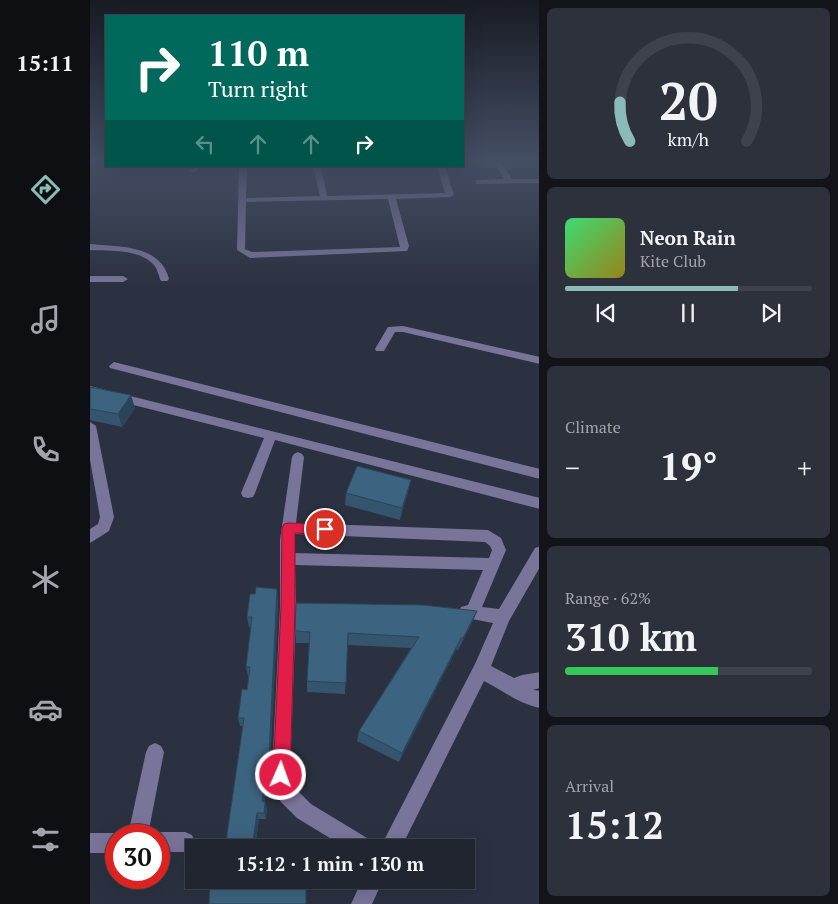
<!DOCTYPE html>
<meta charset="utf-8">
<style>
:root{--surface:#202530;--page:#2d313c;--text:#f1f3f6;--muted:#a2a5ab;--line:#3d424c;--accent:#8bbbb9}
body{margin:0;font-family:"PT Serif",serif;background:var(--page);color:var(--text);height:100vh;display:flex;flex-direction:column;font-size:19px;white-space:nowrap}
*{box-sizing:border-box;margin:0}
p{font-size:16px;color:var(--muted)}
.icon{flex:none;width:28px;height:28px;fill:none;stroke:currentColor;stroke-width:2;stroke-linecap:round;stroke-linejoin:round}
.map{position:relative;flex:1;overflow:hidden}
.side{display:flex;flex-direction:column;gap:8px;padding:8px;background:#12141a;width:299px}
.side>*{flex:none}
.banner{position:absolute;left:15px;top:15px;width:359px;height:152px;border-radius:0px;box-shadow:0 5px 20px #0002,0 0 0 1px var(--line);background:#00695c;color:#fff;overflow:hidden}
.speed{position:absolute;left:15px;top:824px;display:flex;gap:10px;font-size:25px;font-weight:700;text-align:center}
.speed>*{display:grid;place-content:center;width:65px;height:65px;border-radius:50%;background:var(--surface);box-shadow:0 5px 20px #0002,0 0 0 1px var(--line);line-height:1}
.speed .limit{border:8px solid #d22;background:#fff;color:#111}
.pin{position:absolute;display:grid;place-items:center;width:42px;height:42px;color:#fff;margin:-21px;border:2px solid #fff;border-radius:50%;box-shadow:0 1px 5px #0007}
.me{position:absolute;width:55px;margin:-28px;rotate:2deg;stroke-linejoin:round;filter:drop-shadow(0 0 4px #0008)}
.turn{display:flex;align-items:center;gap:18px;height:105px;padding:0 20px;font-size:22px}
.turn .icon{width:65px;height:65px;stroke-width:2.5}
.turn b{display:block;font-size:35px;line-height:42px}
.lanes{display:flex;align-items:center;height:48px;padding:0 20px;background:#0003;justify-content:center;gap:25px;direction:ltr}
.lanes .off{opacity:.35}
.big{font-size:38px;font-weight:800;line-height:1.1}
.side .widget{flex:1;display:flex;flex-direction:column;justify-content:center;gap:8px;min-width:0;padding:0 18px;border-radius:8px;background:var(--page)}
.side .dial{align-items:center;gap:0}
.dial svg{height:130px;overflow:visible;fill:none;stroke:var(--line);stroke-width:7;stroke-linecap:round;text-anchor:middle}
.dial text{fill:var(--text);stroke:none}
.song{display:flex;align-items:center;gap:15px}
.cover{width:60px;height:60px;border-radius:8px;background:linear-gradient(135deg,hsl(140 70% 55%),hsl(50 70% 35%))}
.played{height:5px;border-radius:2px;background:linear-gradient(90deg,var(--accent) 70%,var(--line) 70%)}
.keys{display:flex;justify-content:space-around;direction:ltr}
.heat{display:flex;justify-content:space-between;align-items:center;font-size:28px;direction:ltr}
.charge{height:8px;border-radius:4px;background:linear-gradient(90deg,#34c759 62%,var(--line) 0)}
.trip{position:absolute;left:95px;top:839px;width:290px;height:50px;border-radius:0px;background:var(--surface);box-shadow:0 5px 20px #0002,0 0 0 1px var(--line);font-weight:800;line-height:50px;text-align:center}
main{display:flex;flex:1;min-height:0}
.dock{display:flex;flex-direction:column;width:90px;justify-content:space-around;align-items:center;background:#0d0f13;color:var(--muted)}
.dock .icon{width:35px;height:35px}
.dock .selected{color:var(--accent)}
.dock b{font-size:22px;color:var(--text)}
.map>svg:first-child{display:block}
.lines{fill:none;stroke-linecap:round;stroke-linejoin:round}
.minor{fill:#797499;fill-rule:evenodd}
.wall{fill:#34556d}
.shaded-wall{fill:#2a4559}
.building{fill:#3c637f;stroke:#2a4559}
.route{fill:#e11d48;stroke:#92132f}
</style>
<main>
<nav class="dock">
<b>15:11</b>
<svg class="icon selected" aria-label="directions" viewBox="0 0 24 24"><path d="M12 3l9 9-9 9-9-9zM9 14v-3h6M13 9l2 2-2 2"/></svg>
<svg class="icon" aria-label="music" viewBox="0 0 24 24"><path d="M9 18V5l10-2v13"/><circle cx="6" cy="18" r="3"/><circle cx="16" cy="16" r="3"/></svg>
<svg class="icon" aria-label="phone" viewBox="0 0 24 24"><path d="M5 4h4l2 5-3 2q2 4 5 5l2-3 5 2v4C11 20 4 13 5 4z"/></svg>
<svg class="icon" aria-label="climate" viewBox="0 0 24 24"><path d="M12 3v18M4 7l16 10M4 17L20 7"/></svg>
<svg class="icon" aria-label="car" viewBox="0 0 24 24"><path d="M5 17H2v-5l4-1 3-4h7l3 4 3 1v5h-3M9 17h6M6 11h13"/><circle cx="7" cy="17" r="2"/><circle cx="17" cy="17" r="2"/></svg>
<svg class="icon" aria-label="filters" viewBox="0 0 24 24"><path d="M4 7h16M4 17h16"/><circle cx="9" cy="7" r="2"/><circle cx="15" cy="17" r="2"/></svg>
</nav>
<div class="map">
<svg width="450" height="904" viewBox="0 0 450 904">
<rect width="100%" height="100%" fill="#2b3140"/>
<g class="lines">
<!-- minor -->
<g class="minor">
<polygon points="403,161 410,161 422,179 450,179 450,183 386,184 386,180 389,180 414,179"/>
<polygon points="104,166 111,166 104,173 100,171"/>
<path d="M 149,166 L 157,166 L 156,198 L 230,196 L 223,166 L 231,166 L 237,196 L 355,193 L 347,166 L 355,166 L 364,195 L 360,197 L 306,199 L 319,246 L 317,251 L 160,258 L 147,250 ZM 298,199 L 310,247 L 162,252 L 155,249 L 156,202 Z"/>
<path d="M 0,244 C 29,247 70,244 79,279 L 77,281 L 71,281 C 68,275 68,268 62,263 C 47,249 19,251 0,250 Z"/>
<polygon points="0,276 33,276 38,279 33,282 0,282"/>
<polygon points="313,326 450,357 450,364 313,332 305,332 294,351 286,351 285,349 298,327"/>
<polygon points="24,362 450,469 450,479 20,368 19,366"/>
<polygon points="0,386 450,498 450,509 185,440 165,493 163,497 158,498 153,497 151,493 174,438 0,394"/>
<polygon points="0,422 6,426 24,517 19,531 0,543 0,529 8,524 10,517 0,460"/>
<path d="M 208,452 L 212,454 L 214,457 L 206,523 L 398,530 L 411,538 L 416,550 L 392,607 L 409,609 L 445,548 L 450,546 L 450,567 L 419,621 L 401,666 L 424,678 L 432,675 L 450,672 L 450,688 L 443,690 L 450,691 L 450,708 C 427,703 414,691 394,681 L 311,848 L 290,848 L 385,664 L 403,623 L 371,617 L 368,612 L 371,607 L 378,605 L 393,570 L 205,565 L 206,607 L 200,775 L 205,788 L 221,804 L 282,841 L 285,848 L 256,848 L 207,818 L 190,801 L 182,775 L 190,607 L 190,540 L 202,457 L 204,454 ZM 205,534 L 395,542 L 400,546 L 402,550 L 399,558 L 204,553 Z"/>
<polygon points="65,743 71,746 74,752 58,835 38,835 56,752 59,746"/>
<polygon points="69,832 95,832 102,835 105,842 102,849 95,852 69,852 69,835 62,835"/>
<polygon points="0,833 26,833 31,835 26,835 26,853 0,853"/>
<polygon points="272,880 293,880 282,904 261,904"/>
</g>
</g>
<!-- wall -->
<g class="wall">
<polygon points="0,387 45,408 32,427 0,420"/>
<polygon points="318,492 310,520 255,505 256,493"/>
<polygon points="187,589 188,607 179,784 177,783 174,802 177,808 176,819 169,819 165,848 135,848 153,726 150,726 148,718 157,690 159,676 158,676 156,667 161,627 159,627 157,617 165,594"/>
<polygon points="387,611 382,623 368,650 366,650 309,762 267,741 269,731 321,648 257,645 255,694 217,692 217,681 219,643 206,643 205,631"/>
</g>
<!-- shaded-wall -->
<g class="shaded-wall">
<polygon points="41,395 45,408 32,427 28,414"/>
<polygon points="321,480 318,492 310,520 312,508"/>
<polygon points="187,589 188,607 179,784 178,777"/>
<polygon points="387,611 382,623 368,650 373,638"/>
<polygon points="371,638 366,650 309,762 312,753"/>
<polygon points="175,777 177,783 174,808 172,801"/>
<polygon points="175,802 177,808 176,819 174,813"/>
<polygon points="167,813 169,819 165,848 162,848"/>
</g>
<!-- building -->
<g class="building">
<polygon points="0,387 41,395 28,414 0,409"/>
<polygon points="267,466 321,480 312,508 256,493"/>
<polygon points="166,587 187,589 178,777 175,777 172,801 175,802 174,813 167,813 162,848 135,848 154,718 148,718 152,689 157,690 160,667 156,667 162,617 157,617 160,594 165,594"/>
<polygon points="206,603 333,605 387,611 373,638 371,638 312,753 269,731 329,637 258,633 256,683 217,681 220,632 205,631"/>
<polygon points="120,880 216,880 216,904 119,904"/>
</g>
<!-- sky -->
<linearGradient id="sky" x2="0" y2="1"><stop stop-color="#181b23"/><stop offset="0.56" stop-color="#444e64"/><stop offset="1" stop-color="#444e64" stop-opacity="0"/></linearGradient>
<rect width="450" height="287" fill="url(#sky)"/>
<!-- route -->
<polygon class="route" points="198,523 235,524 239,526 241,529 239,533 235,535 205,533 205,608 200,775 197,781 191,784 185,781 183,775 191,608 192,528 194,524"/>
</svg>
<div class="speed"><div class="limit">30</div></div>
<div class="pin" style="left:235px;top:529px;background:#d93025"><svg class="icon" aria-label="arrive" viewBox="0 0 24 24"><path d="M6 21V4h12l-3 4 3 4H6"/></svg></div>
<svg class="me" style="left:191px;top:775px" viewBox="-20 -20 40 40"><circle r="17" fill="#e11d48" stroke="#fff" stroke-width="3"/><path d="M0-11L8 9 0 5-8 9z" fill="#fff"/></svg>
<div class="trip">15:12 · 1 min · 130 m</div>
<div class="banner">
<div class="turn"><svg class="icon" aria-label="right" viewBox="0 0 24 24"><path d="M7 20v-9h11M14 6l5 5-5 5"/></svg><div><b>110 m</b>Turn right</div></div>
<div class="lanes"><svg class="icon off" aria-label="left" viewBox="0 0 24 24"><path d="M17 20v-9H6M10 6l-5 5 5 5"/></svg><svg class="icon off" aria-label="ahead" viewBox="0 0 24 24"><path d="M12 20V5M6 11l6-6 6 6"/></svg><svg class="icon off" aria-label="ahead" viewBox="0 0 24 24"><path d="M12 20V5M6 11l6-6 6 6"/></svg><svg class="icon" aria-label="right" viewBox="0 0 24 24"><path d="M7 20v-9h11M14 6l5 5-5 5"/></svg></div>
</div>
</div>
<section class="side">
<div class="widget dial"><svg viewBox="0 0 100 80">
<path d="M14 69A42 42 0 1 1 86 69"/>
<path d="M14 69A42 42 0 0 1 8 45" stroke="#8bbbb9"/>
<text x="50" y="56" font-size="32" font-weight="700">20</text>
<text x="50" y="72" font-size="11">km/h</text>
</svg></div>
<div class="widget">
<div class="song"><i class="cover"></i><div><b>Neon Rain</b><p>Kite Club</p></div></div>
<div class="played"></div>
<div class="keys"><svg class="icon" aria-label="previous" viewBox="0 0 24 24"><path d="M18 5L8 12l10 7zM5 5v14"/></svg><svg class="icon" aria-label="pause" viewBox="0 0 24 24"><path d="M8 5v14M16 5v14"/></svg><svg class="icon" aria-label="next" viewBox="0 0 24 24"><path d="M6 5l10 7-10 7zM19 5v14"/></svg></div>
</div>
<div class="widget"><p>Climate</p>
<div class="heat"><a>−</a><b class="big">19°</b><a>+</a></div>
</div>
<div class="widget"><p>Range · 62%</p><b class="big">310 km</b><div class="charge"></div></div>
<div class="widget"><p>Arrival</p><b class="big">15:12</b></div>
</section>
</main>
